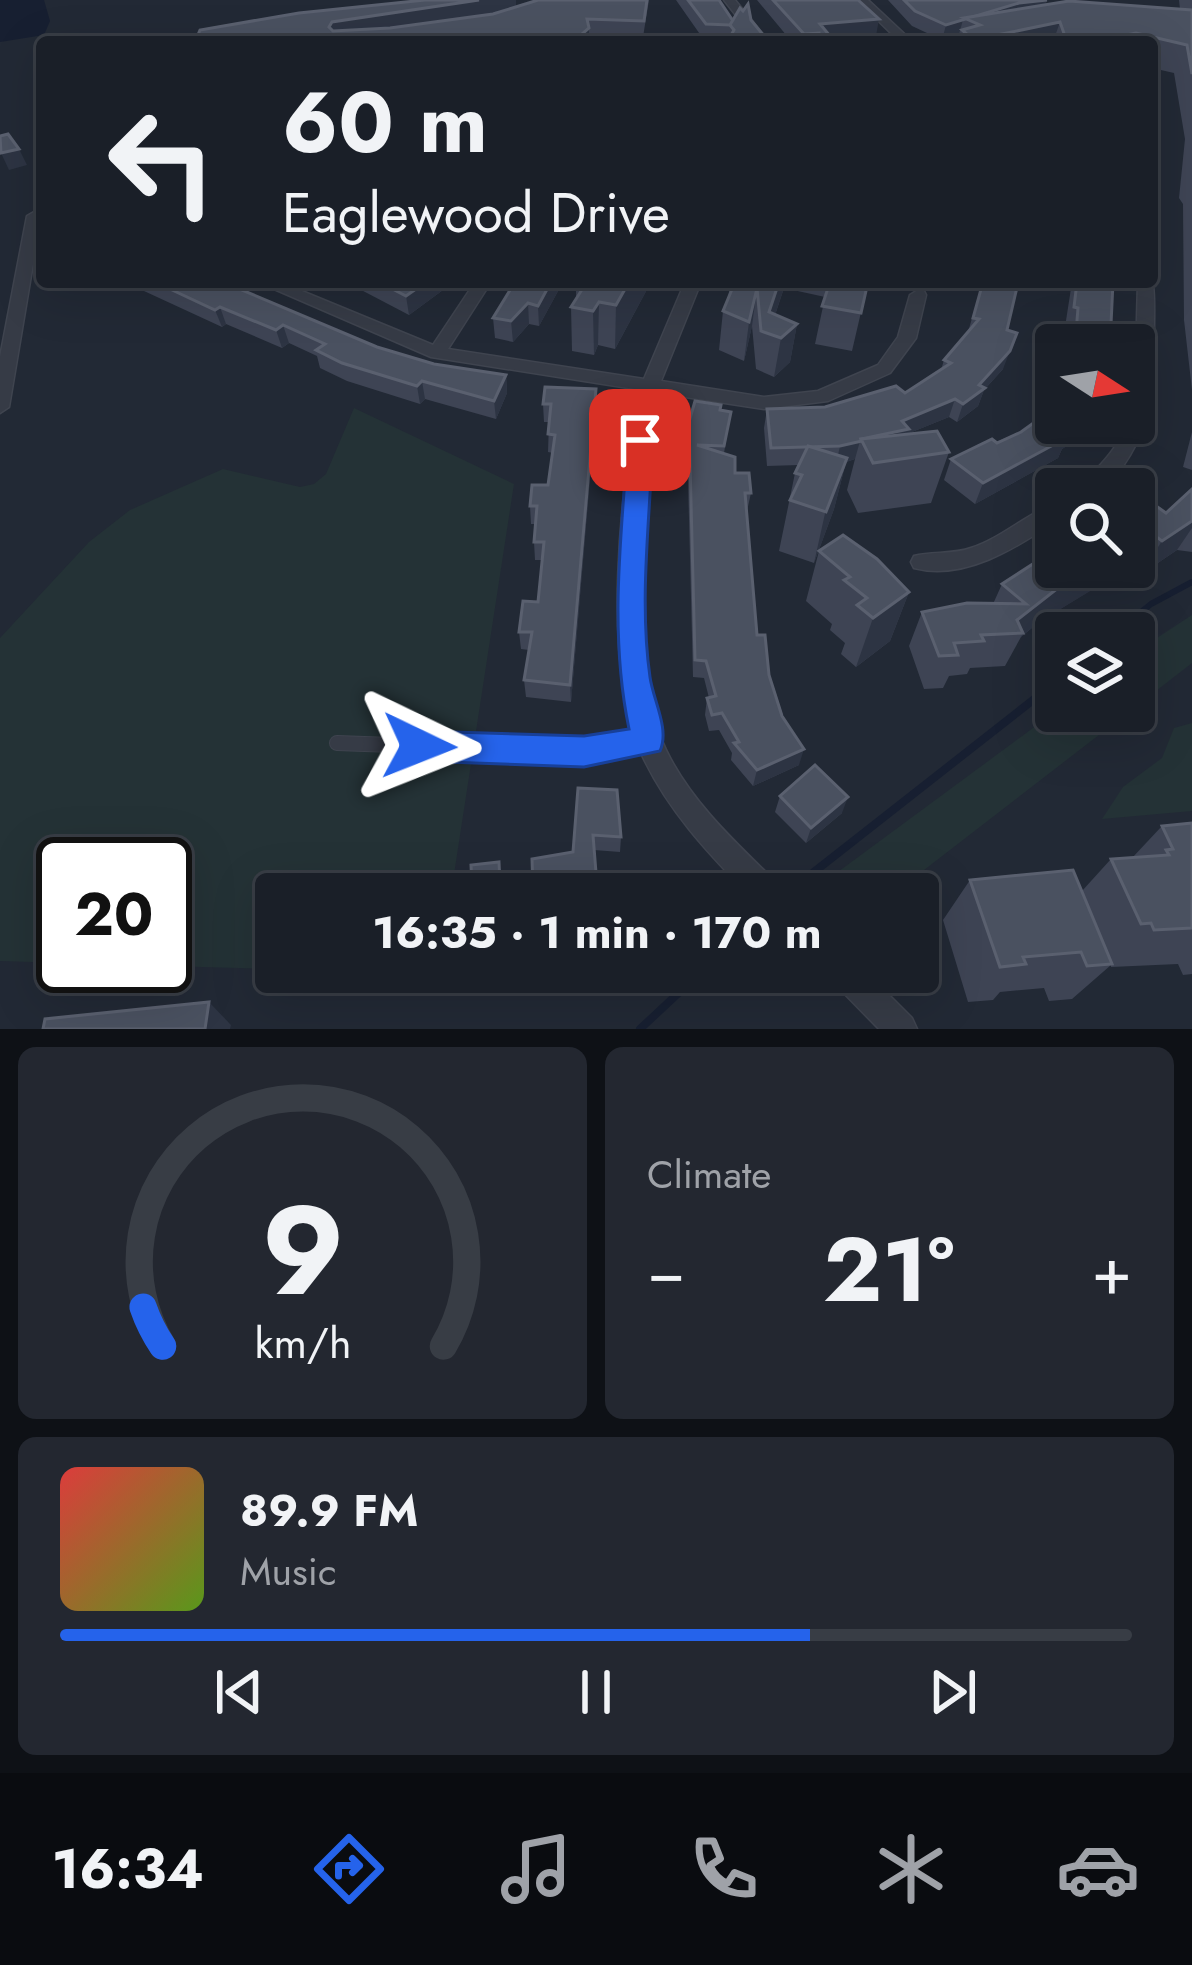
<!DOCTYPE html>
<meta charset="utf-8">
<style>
:root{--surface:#1a1f28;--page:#232730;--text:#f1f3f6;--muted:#9fa2a8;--line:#383d45;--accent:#2563eb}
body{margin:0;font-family:Jost,sans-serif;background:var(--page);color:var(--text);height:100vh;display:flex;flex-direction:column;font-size:45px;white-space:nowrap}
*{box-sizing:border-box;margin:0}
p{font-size:39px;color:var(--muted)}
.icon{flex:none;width:66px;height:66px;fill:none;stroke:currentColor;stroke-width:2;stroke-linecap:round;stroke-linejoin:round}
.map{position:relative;height:1029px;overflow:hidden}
.details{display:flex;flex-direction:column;gap:18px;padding:18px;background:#0e1116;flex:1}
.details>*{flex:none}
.hud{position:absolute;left:36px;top:36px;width:1122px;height:252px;border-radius:12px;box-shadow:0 12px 48px #0002,0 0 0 3px var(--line);background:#1a1f28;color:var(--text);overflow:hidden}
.needle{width:78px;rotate:102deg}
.buttons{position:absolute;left:1035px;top:324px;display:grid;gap:24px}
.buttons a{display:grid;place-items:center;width:120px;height:120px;border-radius:12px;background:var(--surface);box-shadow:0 12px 48px #0002,0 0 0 3px var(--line);font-size:60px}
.speed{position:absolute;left:36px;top:837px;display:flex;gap:24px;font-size:60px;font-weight:700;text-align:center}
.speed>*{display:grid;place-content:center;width:156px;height:156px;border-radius:50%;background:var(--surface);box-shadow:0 12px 48px #0002,0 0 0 3px var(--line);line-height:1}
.speed .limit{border:6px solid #111;border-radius:18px;background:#fff;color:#111}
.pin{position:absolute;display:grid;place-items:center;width:102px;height:102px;color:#fff;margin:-51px;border-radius:24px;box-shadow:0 6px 18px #0006}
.me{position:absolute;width:132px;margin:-66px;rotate:92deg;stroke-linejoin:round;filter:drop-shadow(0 0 9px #0008)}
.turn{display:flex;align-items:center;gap:42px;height:252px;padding:0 48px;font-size:54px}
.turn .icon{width:156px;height:156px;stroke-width:2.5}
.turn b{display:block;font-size:84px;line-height:102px}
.big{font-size:90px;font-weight:700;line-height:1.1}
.details .tile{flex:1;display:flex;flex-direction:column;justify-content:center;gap:18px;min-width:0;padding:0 42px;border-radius:18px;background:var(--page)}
.details .dial{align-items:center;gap:0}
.dial svg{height:312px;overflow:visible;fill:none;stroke:var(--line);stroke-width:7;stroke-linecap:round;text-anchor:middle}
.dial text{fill:var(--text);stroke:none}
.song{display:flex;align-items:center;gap:36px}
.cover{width:144px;height:144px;border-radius:18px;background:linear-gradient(135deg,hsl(0 70% 55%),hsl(90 70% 35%))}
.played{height:12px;border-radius:6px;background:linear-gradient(90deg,var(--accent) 70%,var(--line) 70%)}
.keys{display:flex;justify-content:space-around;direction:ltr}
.heat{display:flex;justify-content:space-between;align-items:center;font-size:66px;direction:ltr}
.details .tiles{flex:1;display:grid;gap:18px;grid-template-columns:1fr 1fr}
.tile:last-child{grid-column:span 2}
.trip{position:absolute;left:255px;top:873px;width:684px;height:120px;border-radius:12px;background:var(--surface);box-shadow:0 12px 48px #0002,0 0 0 3px var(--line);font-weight:700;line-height:120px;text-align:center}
.tabs{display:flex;height:192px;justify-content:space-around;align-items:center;background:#0a0c10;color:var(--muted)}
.tabs .icon{width:84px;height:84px}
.tabs .selected{color:var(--accent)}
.tabs b{font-size:54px;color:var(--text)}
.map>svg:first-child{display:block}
.green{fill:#243236}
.water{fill:#171f31}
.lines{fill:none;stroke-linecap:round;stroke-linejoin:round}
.stream-far1{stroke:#171f31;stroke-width:6}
.stream{stroke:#171f31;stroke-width:8}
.service-casing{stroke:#3f444f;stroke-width:16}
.minor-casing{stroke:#3f444f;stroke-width:3}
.service{stroke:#363b46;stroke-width:14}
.minor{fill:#363b46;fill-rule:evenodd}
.wall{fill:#3e4454}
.shaded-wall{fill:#2d3443}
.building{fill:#4a5160;stroke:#5a606f;stroke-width:3}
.route{fill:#2563eb;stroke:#184099;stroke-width:3}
</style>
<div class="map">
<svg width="1192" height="1029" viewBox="0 0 1192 1029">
<rect width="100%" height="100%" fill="#222935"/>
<!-- green -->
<g class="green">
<polygon points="354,408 514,484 451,894 276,894 276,969 165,966 165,864 63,864 63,963 0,961 0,638 89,542 130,510 223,469 300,487 314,484 326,474"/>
<polygon points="1192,615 1192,663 1134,708 1134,653"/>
<polygon points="1056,711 1130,711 893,894 844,894 827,880"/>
<polygon points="1192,723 1192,811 1102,819 1123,787 1162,758 1174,728"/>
</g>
<!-- water -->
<polygon class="water" points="0,0 44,0 50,21 44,35 0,42"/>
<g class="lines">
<!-- stream-far1 -->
<polyline class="stream-far1" points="1115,633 1151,604 1192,582"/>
<!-- stream -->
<g class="stream">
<polyline points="791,890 1056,682"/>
<polyline points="640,1029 701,972"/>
</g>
<defs>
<polyline id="service" points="337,743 584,752 649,740"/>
<g id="minor">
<polygon points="724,0 735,0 769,42 757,42"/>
<polygon points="857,0 868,0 913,42 900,42"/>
<polygon points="34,212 41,216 9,407 0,413 0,357 27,216"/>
<path d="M 1152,279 C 1155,293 1154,310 1154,325 C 1155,386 1151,446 1102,489 L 1079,489 C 1100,463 1113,457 1127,423 L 1134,423 L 1138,282 L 1152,282 Z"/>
<path d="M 258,282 L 280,282 L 433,345 L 475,282 L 491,282 L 448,349 L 644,379 L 685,282 L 701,282 L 661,381 L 764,397 L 818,391 L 878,365 L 898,337 L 910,295 L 918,290 L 924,291 L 926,295 L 916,338 L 890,373 L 828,401 L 764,409 L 659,393 C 641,484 627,665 666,750 C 691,802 737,844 778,884 L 782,894 L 748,894 C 707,852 667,809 642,755 C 601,662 620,488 641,390 L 431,357 Z"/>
<path d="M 1056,503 L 1056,521 C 1016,548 964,581 914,568 L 911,562 L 914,556 C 933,551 952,555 971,548 C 1002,538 1026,514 1056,503 Z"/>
<polygon points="830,972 866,972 912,1018 917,1029 879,1029 834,983"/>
</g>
</defs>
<!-- service casing -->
<use href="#service" class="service-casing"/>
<!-- minor casing -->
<use href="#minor" class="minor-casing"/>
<!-- service -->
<use href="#service" class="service"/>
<!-- minor -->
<use href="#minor" class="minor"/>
</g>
<!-- wall -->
<g class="wall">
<polygon points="425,0 516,0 516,7 490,14 649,0 643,37 589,35 589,42 195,42"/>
<polygon points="676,0 719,0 733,21 751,20 769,42 727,42 704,40"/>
<polygon points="757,0 858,0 876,36 833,40 835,42 792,42"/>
<polygon points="888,0 1047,0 1045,5 1180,9 1179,0 1192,0 1192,390 1184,320 1183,204 1179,198 1185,139 1174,73 1152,68 1152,42 957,42 959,34 942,40 912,26"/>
<polygon points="140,282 223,282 377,347 434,364 506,375 507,393 496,419 425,399 420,404 347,381 320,368 317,356 289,343 282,348 226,324 222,327 144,291"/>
<polygon points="346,282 447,282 447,287 409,315"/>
<polygon points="563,282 539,326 529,324 513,342 495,338 493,318"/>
<polygon points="579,282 651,282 615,349 598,345 594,355 572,351 571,307 576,299 576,287"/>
<polygon points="730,282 868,282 852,351 815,344 825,297 784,288 775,315 797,324 790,362 774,377 756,369 752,326 744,361 719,350 723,311 728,300"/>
<polygon points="950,282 1018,283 1007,330 1003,369 984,390 978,406 957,422 949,417 907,434 949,452 931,503 858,513 847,490 855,459 846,462 834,509 814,563 779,551 795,473 799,465 767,466 764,428 767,409 825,407 905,393 941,370 944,360 968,332 982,284 967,290"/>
<polygon points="1072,282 1113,282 1110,345 1068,345 1069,328 1065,327"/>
<polygon points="543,404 596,407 571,702 526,697 524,680 529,650 521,649 519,632 538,602 542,560 535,560 534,542 536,524 531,524 530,506 548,485 553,453 548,452 549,422 544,422"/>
<polygon points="720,410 731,412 724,453 735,473 751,493 747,511 757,635 799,765 753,786 731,760 732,753 719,730 709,731 705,715 707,698 709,698 704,678 693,677 687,440 689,422"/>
<polygon points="1046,414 1056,423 1083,423 1071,443 1062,449 1058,458 975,504 944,480 951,459 1021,432"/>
<polygon points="1192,432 1192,470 1183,467"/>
<polygon points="1192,489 1192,552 1177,550 1140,575 1129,567 1122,571 1039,622 1021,637 1005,666 970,668 967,674 949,676 943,688 924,689 909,646 922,612 993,604 1002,584 1035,562 1039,556 1056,567 1134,567 1134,499 1166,513"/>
<polygon points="819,551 909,592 890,641 856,667 841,654 845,643 830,630 832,624 806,601"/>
<polygon points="578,788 621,837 620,852 594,850 597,894 534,894 533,890 573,852"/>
<polygon points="780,796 842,813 806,843 775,812"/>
<polygon points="1192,823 1192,974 1183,975 1178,964 1111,967 1111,965 1072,999 1049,1001 1044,988 1000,992 993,1000 968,1002 943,920 970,880 1082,891 1111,859 1132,858 1162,826"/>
<polygon points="501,869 501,891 473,894 472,887"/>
</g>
<!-- shaded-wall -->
<g class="shaded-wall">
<polygon points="479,0 516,0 516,7 490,14 335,38 329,27 332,22"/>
<polygon points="1047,0 1042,15 980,25 965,19 1019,3"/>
<polygon points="879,19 876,36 819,41 819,33 817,42 802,42 804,34 820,24"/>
<polygon points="963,20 959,34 942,40 946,25"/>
<polygon points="1060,22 1053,42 1000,42 1002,34"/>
<polygon points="589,28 589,42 573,42"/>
<polygon points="1136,33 1132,42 1091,42 1091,41"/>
<polygon points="19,149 27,165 9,170 1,153"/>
<polygon points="426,282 447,282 447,287 409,315 406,296"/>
<polygon points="551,282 563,282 539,326 538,306"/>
<polygon points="629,282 651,282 615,349 616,305"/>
<polygon points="779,282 785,282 784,288 769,333 769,312"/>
<polygon points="969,282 987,282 967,290"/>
<polygon points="757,288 752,326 744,361 749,322"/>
<polygon points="599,302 598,345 594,355 593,311"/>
<polygon points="528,303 529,324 513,342 511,321"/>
<polygon points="220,307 226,324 222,327 215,310"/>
<polygon points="797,324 790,362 774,377 781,338"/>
<polygon points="283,325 289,343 282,348 276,330"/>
<polygon points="1010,351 1003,369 984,390 978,406 957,422 963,404"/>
<polygon points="506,375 507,393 496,419 494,401"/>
<polygon points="422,381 425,399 420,404 417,386"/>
<polygon points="596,389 596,407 571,702 570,685"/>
<polygon points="955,399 949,417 907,434 862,441 902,421"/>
<polygon points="1079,423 1083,423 1071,443 1062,449 1058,458 975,504 983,483"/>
<polygon points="860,441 855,459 846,462 834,509 814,563 840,446"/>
<polygon points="1192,521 1192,528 1177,550 1140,575 1162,541"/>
<polygon points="1151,533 1134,560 1134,542"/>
<polygon points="1093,567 1130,567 1039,622 1021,637 1023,633 1017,620 1058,588"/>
<polygon points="909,592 890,641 856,667 873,618"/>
<polygon points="804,749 799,765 753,786 757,770"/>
<polygon points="848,797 842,813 806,843 811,828"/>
<polygon points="209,1002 231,1025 230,1029 205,1029"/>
</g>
<!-- building -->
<g class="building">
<polygon points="425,0 479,0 332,22 329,27 333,31 390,28 493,14 538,0 647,0 644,21 587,19 589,28 573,42 549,42 549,35 477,38 483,42 195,42 200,30 299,13"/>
<polygon points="688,0 719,0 733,21 730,25 706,24"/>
<polygon points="773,0 858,0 879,19 820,24 835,42 819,42 819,33 804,34"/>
<polygon points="904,0 1047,0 1019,3 946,25 915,11"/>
<polygon points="1069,1 1192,10 1192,74 1187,45 1136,33 1092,42 1067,42 1060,22 1002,34 1010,42 976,42 962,30 980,25 964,18"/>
<polygon points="748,4 751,20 769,42 761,42 755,39 755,42 727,42 734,30 730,25 740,8 743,11"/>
<polygon points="8,134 19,149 1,153 0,136"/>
<polygon points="155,282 223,282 377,347 434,364 506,375 494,401 422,381 417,386 342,363 316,350 325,344 283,325 276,330 220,307 215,310"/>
<polygon points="379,282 426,282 406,296"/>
<polygon points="515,282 551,282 538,306 528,303 511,321 493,318"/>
<polygon points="579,282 629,282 616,305 599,302 593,311 571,307 583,288 576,287"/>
<polygon points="735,282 779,282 769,312 797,324 781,338 761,331 757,288 749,322 723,311"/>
<polygon points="830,282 868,282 861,313 822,306"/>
<polygon points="983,282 1018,283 1007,330 1017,333 1010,351 979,385 985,388 963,404 955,399 902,421 909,429 861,439 862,441 840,446 771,448 767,409 825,407 896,386 905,393 951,363 944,360 979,319 973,318"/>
<polygon points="1077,282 1113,282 1110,345 1075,345 1078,308 1074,307"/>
<polygon points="545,387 596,389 570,685 524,680 532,632 519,632 523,601 538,602 544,542 534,542 537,506 530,506 532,485 548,485 555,435 548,434 551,404 543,404"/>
<polygon points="695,401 721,405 720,410 731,412 724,446 697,445 735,457 735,473 749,473 751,493 745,493 757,635 765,635 769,675 782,716 804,749 757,770 734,743 739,742 722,713 712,715 707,698 716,696 706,661 695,660 689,422"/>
<polygon points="1056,401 1056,423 1079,423 1063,434 1068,437 983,483 951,459 992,439 997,443 1021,432 1046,414"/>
<polygon points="937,431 949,452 873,463 861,439"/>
<polygon points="808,446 847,458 826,512 790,500 802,475 795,473"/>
<polygon points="1192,489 1192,521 1162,541 1151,533 1134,542 1134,499 1142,496 1166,513"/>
<polygon points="843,535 877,559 909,592 873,618 857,605 867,598 844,580 850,577 819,551"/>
<polygon points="1056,547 1056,567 1093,567 1058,588 1017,620 1023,633 981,635 984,641 954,643 958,655 939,656 922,612 967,603 1026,604 1002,584 1042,558 1039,556"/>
<polygon points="815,765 848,797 811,828 780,796"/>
<polygon points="578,788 617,790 621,837 593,835 597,885 533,890 532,859 573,852"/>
<polygon points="1192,823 1192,928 1154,930 1151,923 1141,924 1111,859 1169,855 1166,850 1173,849 1162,826"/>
<polygon points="499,862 500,884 472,887 471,865"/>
<polygon points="1073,870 1112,964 1087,966 1081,952 1023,957 1026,964 1000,967 970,880"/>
<polygon points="209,1002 205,1029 43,1029 45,1019"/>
</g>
<!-- route -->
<path class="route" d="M 640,431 L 653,440 C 650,518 639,600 650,677 C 653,700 670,729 660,751 L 584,767 L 419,761 L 407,756 L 402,746 L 407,735 L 419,731 L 584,736 L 629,729 C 609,633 621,537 628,440 Z"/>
</svg>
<div class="buttons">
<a><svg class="needle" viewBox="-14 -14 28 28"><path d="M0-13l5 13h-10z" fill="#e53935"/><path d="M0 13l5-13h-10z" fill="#9fa2a8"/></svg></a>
<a><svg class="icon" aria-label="search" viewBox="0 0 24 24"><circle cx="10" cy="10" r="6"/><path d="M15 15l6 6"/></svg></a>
<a><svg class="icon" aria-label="layers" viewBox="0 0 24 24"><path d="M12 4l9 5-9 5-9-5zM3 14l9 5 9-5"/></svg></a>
</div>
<div class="speed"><div class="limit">20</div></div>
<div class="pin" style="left:640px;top:440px;background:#d93025"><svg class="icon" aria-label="arrive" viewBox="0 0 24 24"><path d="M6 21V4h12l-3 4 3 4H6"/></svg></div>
<svg class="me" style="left:419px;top:746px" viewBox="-20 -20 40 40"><path d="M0-17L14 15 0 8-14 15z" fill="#2563eb" stroke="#fff" stroke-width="4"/></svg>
<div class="trip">16:35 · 1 min · 170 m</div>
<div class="hud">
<div class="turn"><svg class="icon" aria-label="left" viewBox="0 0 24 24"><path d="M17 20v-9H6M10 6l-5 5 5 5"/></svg><div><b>60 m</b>Eaglewood Drive</div></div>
</div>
</div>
<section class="details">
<div class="tiles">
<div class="tile dial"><svg viewBox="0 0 100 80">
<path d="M14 69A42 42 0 1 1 86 69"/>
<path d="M14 69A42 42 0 0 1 9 59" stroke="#2563eb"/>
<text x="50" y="56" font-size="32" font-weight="700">9</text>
<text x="50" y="72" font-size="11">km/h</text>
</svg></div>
<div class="tile"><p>Climate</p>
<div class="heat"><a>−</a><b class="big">21°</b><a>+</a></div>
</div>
<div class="tile">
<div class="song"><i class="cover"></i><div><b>89.9 FM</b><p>Music</p></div></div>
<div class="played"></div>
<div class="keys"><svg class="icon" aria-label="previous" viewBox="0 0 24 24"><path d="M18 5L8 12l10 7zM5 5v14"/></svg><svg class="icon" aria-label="pause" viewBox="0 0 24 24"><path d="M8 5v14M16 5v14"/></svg><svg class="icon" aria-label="next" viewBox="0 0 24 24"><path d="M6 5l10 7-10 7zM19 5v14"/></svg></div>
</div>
</div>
</section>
<nav class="tabs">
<b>16:34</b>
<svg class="icon selected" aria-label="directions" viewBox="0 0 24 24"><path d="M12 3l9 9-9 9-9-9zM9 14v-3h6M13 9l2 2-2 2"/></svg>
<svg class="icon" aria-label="music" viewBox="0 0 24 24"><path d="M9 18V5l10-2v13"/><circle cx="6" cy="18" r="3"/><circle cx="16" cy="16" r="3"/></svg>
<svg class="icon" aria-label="phone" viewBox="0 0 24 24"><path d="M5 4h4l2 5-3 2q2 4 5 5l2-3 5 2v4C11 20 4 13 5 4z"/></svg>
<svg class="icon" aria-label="climate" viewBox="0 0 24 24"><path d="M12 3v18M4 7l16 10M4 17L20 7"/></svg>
<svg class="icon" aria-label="car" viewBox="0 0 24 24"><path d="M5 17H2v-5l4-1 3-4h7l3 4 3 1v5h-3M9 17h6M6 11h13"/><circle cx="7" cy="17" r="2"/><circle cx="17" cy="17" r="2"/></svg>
</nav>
